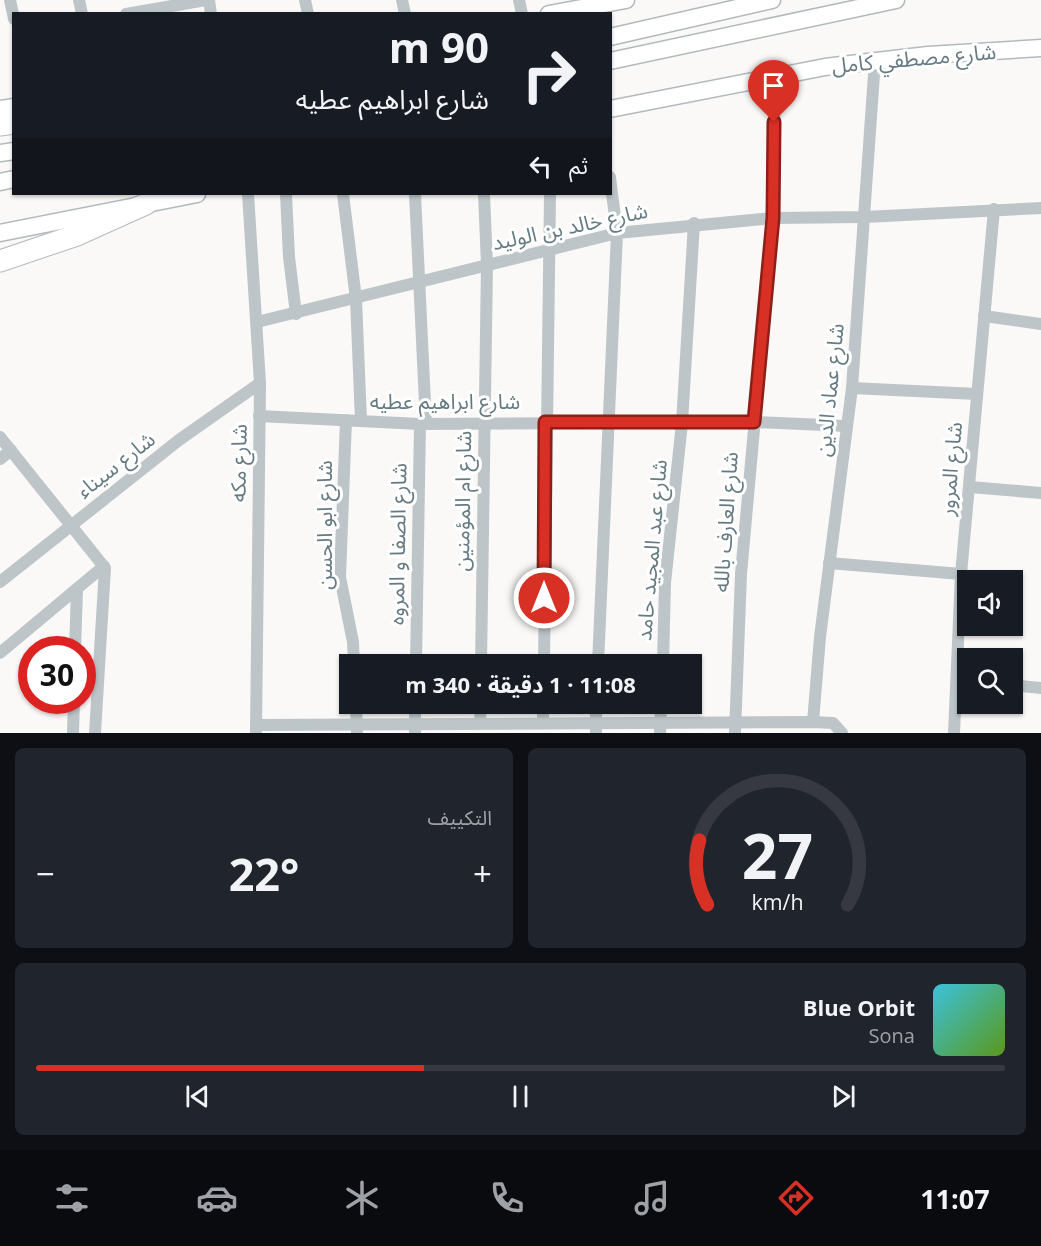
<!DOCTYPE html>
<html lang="ar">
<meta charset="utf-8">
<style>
:root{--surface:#171b24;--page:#20242c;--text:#f1f3f6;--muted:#9ea1a6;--line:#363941;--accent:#d93025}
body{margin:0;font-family:"Open Sans","Noto Sans Arabic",sans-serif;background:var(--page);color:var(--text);direction:rtl;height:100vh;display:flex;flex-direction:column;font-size:22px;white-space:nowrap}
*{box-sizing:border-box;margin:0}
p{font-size:20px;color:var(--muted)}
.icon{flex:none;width:33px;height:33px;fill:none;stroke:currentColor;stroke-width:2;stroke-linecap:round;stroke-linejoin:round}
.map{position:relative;height:733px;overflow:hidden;direction:ltr}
.side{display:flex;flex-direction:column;gap:15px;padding:15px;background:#0d0f14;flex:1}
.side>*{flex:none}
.guide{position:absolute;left:12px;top:12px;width:600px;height:183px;border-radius:0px;box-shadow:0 2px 4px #0004;direction:rtl;background:#171b24;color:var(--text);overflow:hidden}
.tools{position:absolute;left:957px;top:570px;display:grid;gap:12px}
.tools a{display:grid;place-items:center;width:66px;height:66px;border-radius:0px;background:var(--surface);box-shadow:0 2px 4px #0004;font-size:30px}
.speed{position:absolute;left:18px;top:636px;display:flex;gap:12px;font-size:30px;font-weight:700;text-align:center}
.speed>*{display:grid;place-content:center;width:78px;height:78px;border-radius:50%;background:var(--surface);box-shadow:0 2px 4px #0004;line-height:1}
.speed .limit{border:9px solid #d22;background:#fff;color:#111}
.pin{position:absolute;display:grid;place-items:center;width:51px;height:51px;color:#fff;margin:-62px -26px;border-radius:50% 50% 50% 0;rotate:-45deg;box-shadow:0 0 6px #0007}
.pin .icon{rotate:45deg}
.me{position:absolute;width:66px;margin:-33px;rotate:0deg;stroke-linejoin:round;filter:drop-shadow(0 0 4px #0008)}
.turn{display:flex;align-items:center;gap:21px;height:126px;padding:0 24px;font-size:27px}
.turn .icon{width:78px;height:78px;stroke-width:2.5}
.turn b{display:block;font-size:42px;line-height:51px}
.then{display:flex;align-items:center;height:57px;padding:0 24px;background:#0003;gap:12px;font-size:22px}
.big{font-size:45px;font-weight:700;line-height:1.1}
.side .widget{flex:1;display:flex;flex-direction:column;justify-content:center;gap:9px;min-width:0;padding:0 21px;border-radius:9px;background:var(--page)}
.side .dial{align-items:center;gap:0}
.dial svg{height:156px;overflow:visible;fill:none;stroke:var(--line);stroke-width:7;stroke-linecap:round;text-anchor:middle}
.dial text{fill:var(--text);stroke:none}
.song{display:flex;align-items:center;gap:18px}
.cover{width:72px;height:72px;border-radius:9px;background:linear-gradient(135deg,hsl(190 70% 55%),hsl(90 70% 35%))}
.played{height:6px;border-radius:3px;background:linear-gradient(90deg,var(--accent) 40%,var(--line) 40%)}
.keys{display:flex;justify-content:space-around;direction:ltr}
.heat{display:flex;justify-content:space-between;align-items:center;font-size:33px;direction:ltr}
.side .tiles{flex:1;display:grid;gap:15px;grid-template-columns:1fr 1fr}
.widget:last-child{grid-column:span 2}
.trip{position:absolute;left:339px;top:654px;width:363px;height:60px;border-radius:0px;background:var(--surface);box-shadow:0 2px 4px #0004;font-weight:700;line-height:60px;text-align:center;direction:rtl}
.tabs{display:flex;height:96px;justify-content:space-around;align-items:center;background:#090b0e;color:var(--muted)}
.tabs .icon{width:42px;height:42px}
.tabs .selected{color:var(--accent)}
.tabs b{font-size:27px;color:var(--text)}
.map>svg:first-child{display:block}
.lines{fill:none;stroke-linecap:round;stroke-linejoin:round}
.secondary-casing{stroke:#b1babd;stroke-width:19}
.highway-casing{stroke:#b4babd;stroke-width:23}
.street{stroke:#bec5c8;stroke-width:12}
.secondary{stroke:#fff;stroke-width:16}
.highway{stroke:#fff;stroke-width:21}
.route-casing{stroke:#8d1f18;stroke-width:15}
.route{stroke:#d93025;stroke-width:10}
.labels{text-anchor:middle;stroke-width:6;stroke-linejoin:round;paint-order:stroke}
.street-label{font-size:21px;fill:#657a82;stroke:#fff}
</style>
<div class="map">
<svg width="1041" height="733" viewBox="0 0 1041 733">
<rect width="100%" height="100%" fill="#faf9f8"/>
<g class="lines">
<defs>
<g id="secondary">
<polyline points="549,14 626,0"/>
<polyline points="610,37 772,0"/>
<polyline points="610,61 896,0"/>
<polyline points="0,109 14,107"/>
<polyline points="610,109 825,67 928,55 1041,48"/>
<polyline points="0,153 14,151"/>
<polyline points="0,182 14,179"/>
<polyline points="0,233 197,194"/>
</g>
<g id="highway">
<polyline points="0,125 14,123"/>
<polyline points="0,261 77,235 146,204"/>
</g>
</defs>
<!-- secondary casing -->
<use href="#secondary" class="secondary-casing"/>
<!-- highway casing -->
<use href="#highway" class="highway-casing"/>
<!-- street -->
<g class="street">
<polyline points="10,0 14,19"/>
<polyline points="79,0 82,14"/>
<polyline points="209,0 211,14"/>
<polyline points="305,0 308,14"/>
<polyline points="402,0 405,14"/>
<polyline points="519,0 522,14"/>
<polyline points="126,14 206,0"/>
<polyline points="248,194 260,383 256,732"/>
<polyline points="286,194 289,257 296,314"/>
<polyline points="343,194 356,299 361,421"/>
<polyline points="415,194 426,424"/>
<polyline points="984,316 1041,324"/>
<polyline points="257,322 617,233 773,218 865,217 1041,208"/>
<polyline points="852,388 977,394"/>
<polyline points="259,416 420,424 754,422 846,426"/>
<polyline points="346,420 340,577 353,642 354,664"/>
<polyline points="0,437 105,568 95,733"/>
<polyline points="0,459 11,450"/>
<polyline points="970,487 1041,493"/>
<polyline points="829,563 961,574"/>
<polyline points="0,582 179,440 260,383"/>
<polyline points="75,650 77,589"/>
<polyline points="0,653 104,566"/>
<polyline points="416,664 420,424"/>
<polyline points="481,664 487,265 484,194"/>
<polyline points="544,664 550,194"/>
<polyline points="598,664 617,233 610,177"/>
<polyline points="663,664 665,583 682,423 694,223"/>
<polyline points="1012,685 1041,688"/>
<polyline points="356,704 357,733"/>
<polyline points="813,722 820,637 852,388 875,60"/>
<polyline points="480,723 481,704"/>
<polyline points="543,723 543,704"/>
<polyline points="256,725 813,722 833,723 842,733"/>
<polyline points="73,733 74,700"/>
<polyline points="415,733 415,704"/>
<polyline points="596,733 596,704"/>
<polyline points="660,733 661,704"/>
<polyline points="735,733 741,574 773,218 775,75"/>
<polyline points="954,733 961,574 994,209"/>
</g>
<!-- secondary -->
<use href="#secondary" class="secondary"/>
<!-- highway -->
<use href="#highway" class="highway"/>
</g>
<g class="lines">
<defs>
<polyline id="route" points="544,598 545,422 754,422 773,218 774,122"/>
</defs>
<!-- route casing -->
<use href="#route" class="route-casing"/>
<!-- route -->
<use href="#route" class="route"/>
</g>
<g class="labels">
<!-- street labels -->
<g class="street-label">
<text transform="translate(914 59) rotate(-5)" y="7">شارع مصطفي كامل</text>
<text transform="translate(570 227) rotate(-12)" y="7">شارع خالد بن الوليد</text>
<text transform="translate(830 390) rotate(-84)" y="7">شارع عماد الدين</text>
<text x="445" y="409">شارع ابراهيم عطيه</text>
<text transform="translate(239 463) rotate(-89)" y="7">شارع مكه</text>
<text transform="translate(116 465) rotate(-38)" y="7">شارع سيناء</text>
<text transform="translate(951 469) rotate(-85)" y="7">شارع المرور</text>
<text transform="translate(463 501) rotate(-89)" y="7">شارع ام المؤمنين</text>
<text transform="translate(726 522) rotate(-86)" y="7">شارع العارف بالله</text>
<text transform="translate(325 525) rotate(-90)" y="7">شارع ابو الحسن</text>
<text transform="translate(398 544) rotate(-89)" y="7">شارع الصفا و المروه</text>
<text transform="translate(652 550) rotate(-85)" y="7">شارع عبد المجيد حامد</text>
</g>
</g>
</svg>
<div class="tools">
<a><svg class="icon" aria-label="sound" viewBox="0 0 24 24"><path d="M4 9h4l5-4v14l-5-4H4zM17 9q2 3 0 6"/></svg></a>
<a><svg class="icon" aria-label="search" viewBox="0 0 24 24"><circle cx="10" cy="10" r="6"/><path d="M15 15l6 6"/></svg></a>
</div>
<div class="speed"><div class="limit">30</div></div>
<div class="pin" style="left:774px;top:122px;background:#d93025"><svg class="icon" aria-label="arrive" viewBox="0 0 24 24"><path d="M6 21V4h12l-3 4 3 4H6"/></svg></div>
<svg class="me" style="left:544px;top:598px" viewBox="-20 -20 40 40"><circle r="17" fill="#d93025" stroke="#fff" stroke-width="3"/><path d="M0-11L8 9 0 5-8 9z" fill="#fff"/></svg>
<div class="trip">11:08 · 1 دقيقة · 340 m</div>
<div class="guide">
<div class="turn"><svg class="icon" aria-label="right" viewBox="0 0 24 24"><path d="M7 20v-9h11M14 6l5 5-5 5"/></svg><div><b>90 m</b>شارع ابراهيم عطيه</div></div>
<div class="then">ثم<svg class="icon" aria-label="left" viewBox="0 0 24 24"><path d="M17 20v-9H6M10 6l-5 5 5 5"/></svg></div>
</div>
</div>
<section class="side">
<div class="tiles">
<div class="widget dial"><svg viewBox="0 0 100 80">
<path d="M14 69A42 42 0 1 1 86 69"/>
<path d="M14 69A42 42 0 0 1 10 36" stroke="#d93025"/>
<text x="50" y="56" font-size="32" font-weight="700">27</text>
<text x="50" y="72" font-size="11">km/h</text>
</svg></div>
<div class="widget"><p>التكييف</p>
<div class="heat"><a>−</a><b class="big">22°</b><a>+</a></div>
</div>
<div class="widget">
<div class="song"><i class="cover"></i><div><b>Blue Orbit</b><p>Sona</p></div></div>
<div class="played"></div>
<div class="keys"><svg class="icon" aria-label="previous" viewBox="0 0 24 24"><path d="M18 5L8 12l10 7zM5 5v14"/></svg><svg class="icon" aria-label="pause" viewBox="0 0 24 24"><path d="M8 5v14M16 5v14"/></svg><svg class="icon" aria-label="next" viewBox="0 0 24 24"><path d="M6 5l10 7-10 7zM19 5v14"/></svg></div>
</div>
</div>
</section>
<nav class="tabs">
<b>11:07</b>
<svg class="icon selected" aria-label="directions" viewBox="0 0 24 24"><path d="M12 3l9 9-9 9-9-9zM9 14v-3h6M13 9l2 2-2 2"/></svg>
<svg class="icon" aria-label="music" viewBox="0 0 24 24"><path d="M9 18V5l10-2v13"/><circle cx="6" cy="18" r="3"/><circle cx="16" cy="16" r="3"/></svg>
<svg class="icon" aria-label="phone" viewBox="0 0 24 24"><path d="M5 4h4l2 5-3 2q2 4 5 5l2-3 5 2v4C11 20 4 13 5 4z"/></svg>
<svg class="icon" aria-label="climate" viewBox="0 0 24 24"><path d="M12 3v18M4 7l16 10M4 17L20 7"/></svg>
<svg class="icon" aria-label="car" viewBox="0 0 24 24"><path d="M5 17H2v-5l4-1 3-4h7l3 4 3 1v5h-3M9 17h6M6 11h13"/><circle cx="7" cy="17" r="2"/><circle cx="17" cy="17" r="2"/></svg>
<svg class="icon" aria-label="filters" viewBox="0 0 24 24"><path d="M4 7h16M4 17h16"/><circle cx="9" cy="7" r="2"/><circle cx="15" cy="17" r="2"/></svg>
</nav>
